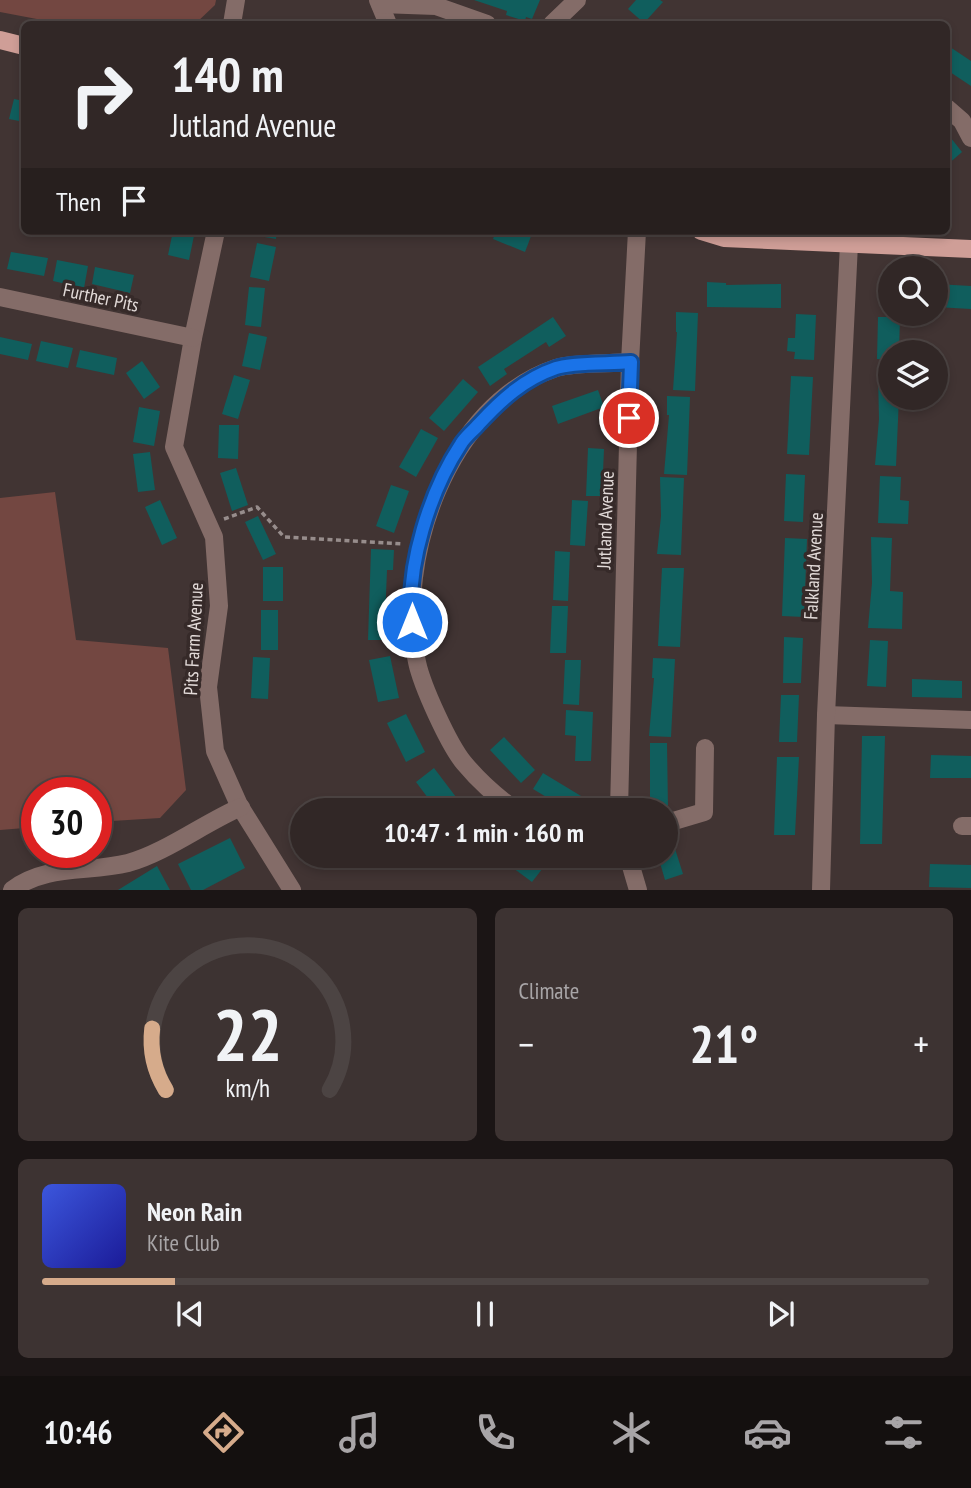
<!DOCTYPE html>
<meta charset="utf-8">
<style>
:root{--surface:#312726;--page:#3d3332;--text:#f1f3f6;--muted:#a8a5a7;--line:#4c4443;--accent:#d6ab8b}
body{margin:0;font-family:"PT Sans Narrow",sans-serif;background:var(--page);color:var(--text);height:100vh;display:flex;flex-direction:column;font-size:26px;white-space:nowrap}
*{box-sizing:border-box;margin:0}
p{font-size:23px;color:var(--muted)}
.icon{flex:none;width:38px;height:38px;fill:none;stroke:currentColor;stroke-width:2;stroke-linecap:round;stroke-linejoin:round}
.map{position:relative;height:890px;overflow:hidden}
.sheet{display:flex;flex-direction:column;gap:18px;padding:18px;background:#1b1515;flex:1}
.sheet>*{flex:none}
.banner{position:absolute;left:21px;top:21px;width:929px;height:214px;border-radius:10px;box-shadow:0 4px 10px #0003,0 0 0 2px var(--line);background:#312726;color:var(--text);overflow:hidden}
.controls{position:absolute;left:878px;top:256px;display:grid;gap:14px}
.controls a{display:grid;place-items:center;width:70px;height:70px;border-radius:50%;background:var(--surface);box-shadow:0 4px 10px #0003,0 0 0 2px var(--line);font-size:35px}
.speed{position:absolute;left:21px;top:777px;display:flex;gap:14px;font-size:35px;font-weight:700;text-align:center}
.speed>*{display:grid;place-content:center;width:91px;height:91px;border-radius:50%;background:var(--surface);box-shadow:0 4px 10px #0003,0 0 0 2px var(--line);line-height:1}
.speed .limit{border:10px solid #d22;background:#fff;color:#111}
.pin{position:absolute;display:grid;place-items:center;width:60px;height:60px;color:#fff;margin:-30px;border:4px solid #fff;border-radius:50%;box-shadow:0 2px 7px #0007}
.me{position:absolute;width:77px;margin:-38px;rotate:0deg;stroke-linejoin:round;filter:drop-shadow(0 0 5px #0008)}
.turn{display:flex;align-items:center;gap:24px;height:147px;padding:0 35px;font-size:32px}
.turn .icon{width:91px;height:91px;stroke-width:2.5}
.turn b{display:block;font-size:49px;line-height:60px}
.then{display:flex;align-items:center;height:66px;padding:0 35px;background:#0003;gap:14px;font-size:26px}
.big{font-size:52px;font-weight:700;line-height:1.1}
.sheet .tile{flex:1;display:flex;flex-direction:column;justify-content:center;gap:10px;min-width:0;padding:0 24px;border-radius:10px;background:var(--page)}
.sheet .dial{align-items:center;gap:0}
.dial svg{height:182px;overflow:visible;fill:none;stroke:var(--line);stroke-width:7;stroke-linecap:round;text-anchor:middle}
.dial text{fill:var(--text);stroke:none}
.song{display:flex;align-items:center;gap:21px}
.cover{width:84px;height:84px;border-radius:10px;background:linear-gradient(135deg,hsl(230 70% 55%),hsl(240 70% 35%))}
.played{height:7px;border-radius:4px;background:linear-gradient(90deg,var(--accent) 15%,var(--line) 15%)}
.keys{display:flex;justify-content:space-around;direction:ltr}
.heat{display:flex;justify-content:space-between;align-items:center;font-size:38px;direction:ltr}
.sheet .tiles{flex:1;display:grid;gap:18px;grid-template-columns:1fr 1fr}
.tile:last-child{grid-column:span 2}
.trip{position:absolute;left:290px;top:798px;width:388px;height:70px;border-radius:35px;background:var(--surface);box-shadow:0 4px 10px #0003,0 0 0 2px var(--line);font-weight:700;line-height:70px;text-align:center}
.dock{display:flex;height:112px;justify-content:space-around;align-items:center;background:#14100f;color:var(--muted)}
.dock .icon{width:49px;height:49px}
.dock .on{color:var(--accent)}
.dock b{font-size:32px;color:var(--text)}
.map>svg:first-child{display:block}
.green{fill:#734741}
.building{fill:#105e5d}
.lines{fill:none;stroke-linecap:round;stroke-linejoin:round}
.path{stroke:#978d8c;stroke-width:3.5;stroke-dasharray:5 3.5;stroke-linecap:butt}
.minor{stroke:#846c68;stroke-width:18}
.major{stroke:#cf9e97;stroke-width:18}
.route-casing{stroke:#114b97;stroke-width:18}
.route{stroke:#1a73e8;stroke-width:12}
.labels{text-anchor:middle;stroke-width:7;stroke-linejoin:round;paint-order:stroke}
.street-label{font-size:19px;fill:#e3dbd9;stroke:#362a29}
</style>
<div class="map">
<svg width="971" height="890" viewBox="0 0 971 890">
<rect width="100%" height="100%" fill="#413433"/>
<!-- green -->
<g class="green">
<polygon points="0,0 216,0 215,5 195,24 63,24 0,12"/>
<polygon points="55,492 76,640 168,648 186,790 160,818 96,822 96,793 37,793 37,827 0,830 0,498"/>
</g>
<!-- building -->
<g class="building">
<polygon points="474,0 540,0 532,19 526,17 525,21 506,15 507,11"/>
<polygon points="636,0 660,0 663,2 644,23 628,9"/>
<polygon points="849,19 850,24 813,24 813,23"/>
<polygon points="947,45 971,61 971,86 947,70"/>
<polygon points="14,99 24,101 24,122 9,119"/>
<polygon points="947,133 962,152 947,165"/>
<polygon points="947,187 951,187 950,209 947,209"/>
<polygon points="173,231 195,231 189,260 168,255"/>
<polygon points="260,231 277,231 276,239 259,236"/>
<polygon points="496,231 533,231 525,252 493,239"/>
<polygon points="257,243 276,247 269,281 250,277"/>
<polygon points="11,252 48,258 44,276 7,269"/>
<polygon points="57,260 88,266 84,288 53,281"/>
<polygon points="95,267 134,275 130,293 92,284"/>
<polygon points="707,282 726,283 726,285 781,284 781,308 707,307"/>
<polygon points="936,284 971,286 971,309 936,307"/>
<polygon points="249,287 265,288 261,327 245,325"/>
<polygon points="676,312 698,313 695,391 673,390 677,332 676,332"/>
<polygon points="796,314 816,315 814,360 794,359 795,352 787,351 788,338 795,338"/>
<polygon points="553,317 566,336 549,347 546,342 504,369 507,374 490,386 478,367"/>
<polygon points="878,317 900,317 899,352 891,352 891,360 877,359"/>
<polygon points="249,333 267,337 260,370 242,366"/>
<polygon points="0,337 32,344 28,360 0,354"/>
<polygon points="41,341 73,348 68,368 36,361"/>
<polygon points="80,350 117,358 114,375 76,367"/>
<polygon points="142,361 160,387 144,399 126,373"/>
<polygon points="878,374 891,374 891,397 899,397 896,466 875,465 879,419"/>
<polygon points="234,375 250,380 238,419 222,414"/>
<polygon points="791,376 813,377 809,455 787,454"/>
<polygon points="463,379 478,392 444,431 429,418"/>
<polygon points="598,390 604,407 558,424 552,406"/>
<polygon points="667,396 690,397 687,475 664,474 669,415 667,415"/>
<polygon points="139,407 160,411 154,446 133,442"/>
<polygon points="219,425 239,425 238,459 218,458"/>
<polygon points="421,429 438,438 416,477 399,467"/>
<polygon points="588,448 604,449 602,496 586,496"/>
<polygon points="150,452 155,490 138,492 133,454"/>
<polygon points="236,468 248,505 232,511 220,473"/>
<polygon points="786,474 805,475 803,522 784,521"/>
<polygon points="880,476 901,477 900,500 909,501 908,524 878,523"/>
<polygon points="660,477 684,478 681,555 657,554 661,516"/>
<polygon points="391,485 409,491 394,533 376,526"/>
<polygon points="160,500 177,538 162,545 145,507"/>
<polygon points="572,500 588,501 585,546 570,545"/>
<polygon points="258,516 276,554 263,560 245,522"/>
<polygon points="871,537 892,538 890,591 903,592 902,629 868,628 872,583"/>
<polygon points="785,538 807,539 804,617 782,616"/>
<polygon points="371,549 394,550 393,570 387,570 385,620 391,620 390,640 368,640"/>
<polygon points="555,551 570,552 568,601 553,600"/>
<rect x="263" y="567" width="20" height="34"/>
<polygon points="662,568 684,568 680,647 658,646"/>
<polygon points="552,606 568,606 566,653 550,653"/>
<rect x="261" y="610" width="17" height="40"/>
<polygon points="784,637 803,638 801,683 783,683"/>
<polygon points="870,640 888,641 886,687 867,686"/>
<polygon points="390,656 399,698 378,702 369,660"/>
<polygon points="253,657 270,658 268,699 251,698"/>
<polygon points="653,658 675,659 671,737 649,736 654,678 652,678"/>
<polygon points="565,660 581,660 579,705 563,704"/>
<polygon points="912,679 962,681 962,698 912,697"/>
<polygon points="781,695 799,695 797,742 779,742"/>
<polygon points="566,710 593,712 591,761 575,761 576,736 565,735"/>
<polygon points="406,714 425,752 406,762 387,723"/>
<polygon points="862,736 885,736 882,844 860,844"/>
<polygon points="504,737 535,770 521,783 490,750"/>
<polygon points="650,743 667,743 668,810 650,810"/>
<polygon points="931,755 971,756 971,778 930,778"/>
<polygon points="777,757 799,757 795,835 774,835"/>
<polygon points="434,768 459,801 447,810 437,810 416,782"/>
<polygon points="543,773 586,799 579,810 568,810 533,789"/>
<polygon points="671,836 683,874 665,880 658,856 667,856 667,838"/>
<polygon points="230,838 245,868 203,890 191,890 178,864"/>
<polygon points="497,856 535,856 546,864 532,882"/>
<polygon points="930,864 971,865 971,888 929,887"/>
<polygon points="157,866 170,890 118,890"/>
</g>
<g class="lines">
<!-- path -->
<polyline class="path" points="224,519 257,507 284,537 403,544"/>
<!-- minor -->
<g class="minor">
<polyline points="378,0 388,24"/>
<polyline points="380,4 436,6 487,24"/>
<polyline points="232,24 236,0"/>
<polyline points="552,24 577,0"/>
<polyline points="947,108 962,121 971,138"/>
<polyline points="216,231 193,338 174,447 214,537 219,606 208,687 215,751 239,805 292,890"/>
<polyline points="0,297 193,338"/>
<polyline points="826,715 971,720"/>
<path d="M 515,810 C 497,797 479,781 464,763 C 449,745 422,686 417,662 C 394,559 449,403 556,368 C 574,362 611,364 630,362"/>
<polyline points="619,810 630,362 637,231"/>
<polyline points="667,823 704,812 705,748"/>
<polyline points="962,826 971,826"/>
<polyline points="628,856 638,890"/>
<path d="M 12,890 C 46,864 88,873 128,863 C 165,853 204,823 241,807"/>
<polyline points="821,890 826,715 849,244"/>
</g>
<!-- major -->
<g class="major">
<polyline points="0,40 24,46"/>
<polyline points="701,231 724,238 971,249"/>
</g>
</g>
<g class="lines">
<defs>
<path id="route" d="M 412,622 C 406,566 430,491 461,444 C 465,437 473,431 479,424 C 501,400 524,379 556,368 C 573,362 611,364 631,362 L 629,418"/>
</defs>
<!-- route casing -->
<use href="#route" class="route-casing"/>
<!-- route -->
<use href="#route" class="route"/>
</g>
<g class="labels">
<!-- street labels -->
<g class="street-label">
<text transform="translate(101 297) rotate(12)" y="7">Further Pits</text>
<text transform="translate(605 520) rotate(-88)" y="7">Jutland Avenue</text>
<text transform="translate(813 566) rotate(-87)" y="7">Falkland Avenue</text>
<text transform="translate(193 639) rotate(-87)" y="7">Pits Farm Avenue</text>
</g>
</g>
</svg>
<div class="controls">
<a><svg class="icon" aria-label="search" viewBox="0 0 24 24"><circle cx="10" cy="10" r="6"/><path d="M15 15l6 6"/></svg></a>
<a><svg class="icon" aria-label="layers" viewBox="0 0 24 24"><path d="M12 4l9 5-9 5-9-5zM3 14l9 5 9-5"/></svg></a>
</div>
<div class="speed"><div class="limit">30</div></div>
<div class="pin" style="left:629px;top:418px;background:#d93025"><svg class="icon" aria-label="arrive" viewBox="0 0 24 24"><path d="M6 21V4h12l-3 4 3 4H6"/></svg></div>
<svg class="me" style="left:412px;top:622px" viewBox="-20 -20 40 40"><circle r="17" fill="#1a73e8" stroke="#fff" stroke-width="3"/><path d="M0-11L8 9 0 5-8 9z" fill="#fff"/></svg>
<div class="trip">10:47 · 1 min · 160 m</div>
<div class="banner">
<div class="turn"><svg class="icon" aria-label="right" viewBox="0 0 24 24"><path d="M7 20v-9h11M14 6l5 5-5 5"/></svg><div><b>140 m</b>Jutland Avenue</div></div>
<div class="then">Then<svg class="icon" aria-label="arrive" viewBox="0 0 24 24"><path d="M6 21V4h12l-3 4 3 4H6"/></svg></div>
</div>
</div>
<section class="sheet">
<div class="tiles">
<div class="tile dial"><svg viewBox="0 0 100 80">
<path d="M14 69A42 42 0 1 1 86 69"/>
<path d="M14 69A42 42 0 0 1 8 42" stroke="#d6ab8b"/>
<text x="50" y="56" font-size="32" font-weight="700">22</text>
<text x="50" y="72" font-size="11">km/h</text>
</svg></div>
<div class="tile"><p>Climate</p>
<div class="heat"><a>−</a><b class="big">21°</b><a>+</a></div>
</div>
<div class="tile">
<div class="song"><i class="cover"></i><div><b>Neon Rain</b><p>Kite Club</p></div></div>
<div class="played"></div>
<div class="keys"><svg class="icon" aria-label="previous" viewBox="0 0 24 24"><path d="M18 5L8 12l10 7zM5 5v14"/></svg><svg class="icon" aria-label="pause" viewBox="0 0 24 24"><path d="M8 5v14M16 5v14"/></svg><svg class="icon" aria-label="next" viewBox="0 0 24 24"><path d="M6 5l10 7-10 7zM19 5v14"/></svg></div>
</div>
</div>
</section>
<nav class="dock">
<b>10:46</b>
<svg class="icon on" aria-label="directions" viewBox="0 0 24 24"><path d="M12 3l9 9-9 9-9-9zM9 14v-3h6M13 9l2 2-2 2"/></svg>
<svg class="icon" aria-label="music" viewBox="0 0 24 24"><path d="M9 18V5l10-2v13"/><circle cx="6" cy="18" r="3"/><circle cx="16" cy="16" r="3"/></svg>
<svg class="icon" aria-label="phone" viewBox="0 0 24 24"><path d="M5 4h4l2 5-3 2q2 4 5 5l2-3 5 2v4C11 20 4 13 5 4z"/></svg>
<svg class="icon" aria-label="climate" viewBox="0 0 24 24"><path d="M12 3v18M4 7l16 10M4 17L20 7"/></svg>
<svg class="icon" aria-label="car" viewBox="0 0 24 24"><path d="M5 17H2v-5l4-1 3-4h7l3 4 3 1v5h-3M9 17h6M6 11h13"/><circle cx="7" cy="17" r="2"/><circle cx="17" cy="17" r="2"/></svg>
<svg class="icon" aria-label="filters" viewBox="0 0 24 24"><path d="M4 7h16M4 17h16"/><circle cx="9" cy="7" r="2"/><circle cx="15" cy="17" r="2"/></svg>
</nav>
